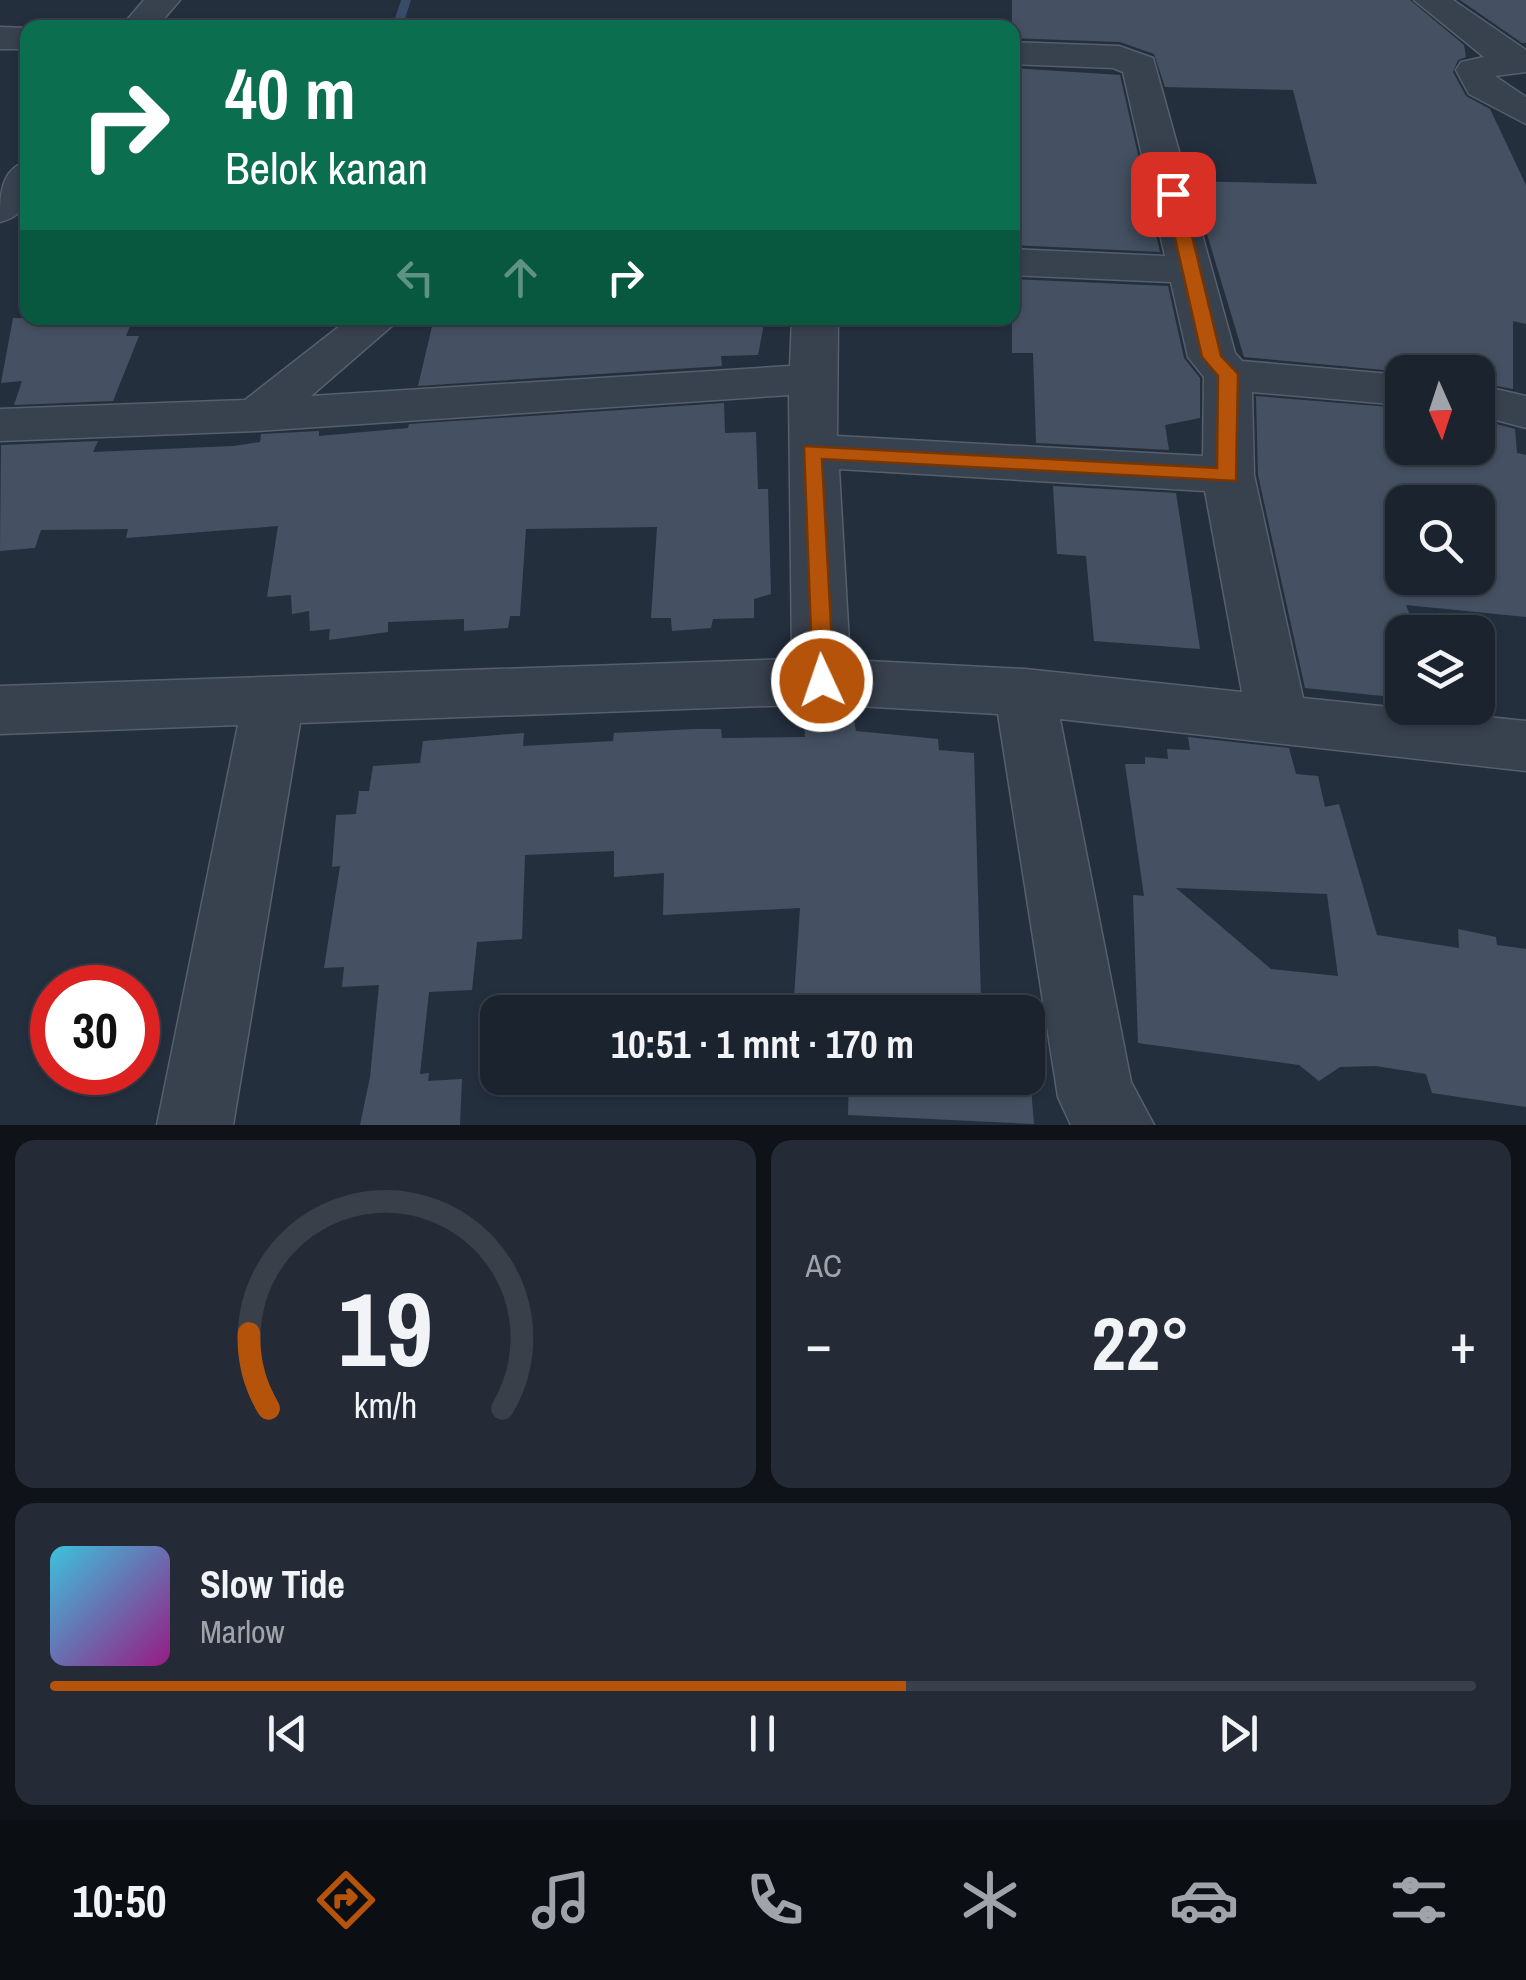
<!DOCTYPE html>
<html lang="id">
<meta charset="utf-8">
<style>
:root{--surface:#1b232e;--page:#242b36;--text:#f1f3f6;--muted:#a0a4aa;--line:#39404a;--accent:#b45309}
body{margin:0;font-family:"Archivo Narrow",sans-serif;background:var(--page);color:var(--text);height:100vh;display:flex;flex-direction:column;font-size:38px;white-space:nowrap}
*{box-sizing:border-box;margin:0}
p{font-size:32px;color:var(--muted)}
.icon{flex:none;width:55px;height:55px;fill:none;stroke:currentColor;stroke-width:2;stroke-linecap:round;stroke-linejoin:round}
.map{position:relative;height:1125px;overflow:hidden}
.details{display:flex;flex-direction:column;gap:15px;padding:15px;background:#0f1319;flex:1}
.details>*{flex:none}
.top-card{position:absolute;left:20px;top:20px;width:1000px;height:305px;border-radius:20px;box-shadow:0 2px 8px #0004,0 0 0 2px var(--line);background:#0b6e4f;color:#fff;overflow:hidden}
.needle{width:65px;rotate:177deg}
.fabs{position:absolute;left:1385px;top:355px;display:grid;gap:20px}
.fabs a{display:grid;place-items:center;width:110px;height:110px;border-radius:20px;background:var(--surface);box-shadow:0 2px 8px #0004,0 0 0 2px var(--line);font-size:50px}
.speed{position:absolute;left:30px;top:965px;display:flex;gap:20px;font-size:50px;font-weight:700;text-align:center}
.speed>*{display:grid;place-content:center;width:130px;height:130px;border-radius:50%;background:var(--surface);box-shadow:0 2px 8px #0004,0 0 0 2px var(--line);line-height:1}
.speed .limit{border:15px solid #d22;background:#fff;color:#111}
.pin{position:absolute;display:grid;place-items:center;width:85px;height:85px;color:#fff;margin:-42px;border-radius:20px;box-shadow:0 5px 15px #0006}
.me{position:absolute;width:110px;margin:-55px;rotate:357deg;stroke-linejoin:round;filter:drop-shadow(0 0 8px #0008)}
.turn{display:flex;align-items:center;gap:35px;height:210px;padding:0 40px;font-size:45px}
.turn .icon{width:130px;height:130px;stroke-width:2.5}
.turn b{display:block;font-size:70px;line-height:85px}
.lanes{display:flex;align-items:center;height:95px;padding:0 40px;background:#0003;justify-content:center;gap:50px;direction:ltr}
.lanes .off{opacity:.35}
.big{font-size:75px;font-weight:800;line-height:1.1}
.details .card{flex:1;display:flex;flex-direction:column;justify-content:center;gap:15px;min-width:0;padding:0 35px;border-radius:20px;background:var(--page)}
.details .dial{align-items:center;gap:0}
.dial svg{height:260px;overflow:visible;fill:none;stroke:var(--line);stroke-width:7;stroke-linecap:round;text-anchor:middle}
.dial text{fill:var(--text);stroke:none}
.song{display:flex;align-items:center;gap:30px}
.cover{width:120px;height:120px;border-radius:15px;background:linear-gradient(135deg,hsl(190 70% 55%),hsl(310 70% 35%))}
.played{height:10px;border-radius:5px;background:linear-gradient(90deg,var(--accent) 60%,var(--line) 60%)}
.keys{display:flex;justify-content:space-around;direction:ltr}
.heat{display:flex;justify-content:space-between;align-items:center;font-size:55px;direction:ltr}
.details .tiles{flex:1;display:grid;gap:15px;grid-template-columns:1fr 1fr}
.card:last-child{grid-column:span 2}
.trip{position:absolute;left:480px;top:995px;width:565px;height:100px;border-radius:20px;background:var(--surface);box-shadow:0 2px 8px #0004,0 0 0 2px var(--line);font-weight:800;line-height:100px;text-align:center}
.tab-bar{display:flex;height:160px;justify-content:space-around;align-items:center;background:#0b0e12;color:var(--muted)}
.tab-bar .icon{width:70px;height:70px}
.tab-bar .on{color:var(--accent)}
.tab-bar b{font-size:45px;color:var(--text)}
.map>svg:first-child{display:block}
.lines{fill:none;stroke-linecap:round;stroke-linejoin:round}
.stream{fill:#394c67;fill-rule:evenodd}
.building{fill:#455162;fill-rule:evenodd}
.minor-casing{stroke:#565f6c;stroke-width:3}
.minor{fill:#38414e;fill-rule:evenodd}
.route{fill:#b45309;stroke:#753606;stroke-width:2.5}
</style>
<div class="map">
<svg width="1526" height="1125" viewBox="0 0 1526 1125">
<rect width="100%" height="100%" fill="#242f3e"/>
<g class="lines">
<!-- stream -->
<polygon class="stream" points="401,0 411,0 402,28 392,28"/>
</g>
<!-- building -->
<g class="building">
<polygon points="1012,0 1410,0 1464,45 1466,57 1458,60 1453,72 1466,96 1490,109 1526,185 1526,324 1513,321 1513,389 1478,382 1478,372 1405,372 1244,357 1191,181 1317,184 1293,90 1165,87 1154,54 1120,42 1012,38"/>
<polygon points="1460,0 1526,0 1526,43 1522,43"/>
<polygon points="1012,68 1120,75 1160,252 1012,245"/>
<polygon points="1012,279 1168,286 1184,358 1200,378 1200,418 1165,425 1169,450 1036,443 1033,353 1012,353"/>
<polygon points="13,318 133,318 126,336 139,336 113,401 14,405 22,381 1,383"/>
<polygon points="434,318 765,318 758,355 721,356 722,366 418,386"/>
<path d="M 1256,396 L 1402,408 L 1402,448 L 1478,448 L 1478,419 L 1515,429 L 1517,453 L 1526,455 L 1526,617 L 1406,605 L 1415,628 L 1402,627 L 1402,698 L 1305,688 L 1258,475 ZM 1402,502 L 1478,502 L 1478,578 L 1402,578 Z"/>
<polygon points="724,403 725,433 756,432 758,489 768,489 771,594 754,599 754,618 713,619 711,628 672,631 671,618 651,618 657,527 526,529 520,616 510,616 508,628 464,631 464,619 388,622 388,632 329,640 330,629 310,631 309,611 292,614 291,595 267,597 278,526 126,538 128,529 41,530 35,548 0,551 1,445 98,441 93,452 233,446 260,442 261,434 319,431 319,436 408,428 409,424"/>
<polygon points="1053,486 1176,493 1200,649 1094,641 1086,556 1057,554"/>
<polygon points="803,708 852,709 856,731 938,739 939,750 974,753 981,999 1021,1001 1022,1012 793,1012 800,908 663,915 664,873 614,877 614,851 525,855 522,939 477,942 472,990 429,992 420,1074 429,1073 428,1081 462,1079 460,1125 360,1125 370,1077 379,985 342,987 344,967 324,968 340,866 332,867 336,815 356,814 359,791 369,791 373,766 420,763 423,741 524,733 523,746 613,741 614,733 695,729 721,729 722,738 805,737"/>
<path d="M 1188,737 L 1289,748 L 1296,774 L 1318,776 L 1325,807 L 1339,804 L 1377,935 L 1459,948 L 1458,929 L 1496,937 L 1497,945 L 1526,949 L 1526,1107 L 1432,1093 L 1426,1074 L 1376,1066 L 1340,1067 L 1319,1081 L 1299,1065 L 1138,1043 L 1133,895 L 1144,896 L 1125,764 L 1145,764 L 1145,757 L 1168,759 L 1167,749 L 1190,750 ZM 1176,888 L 1327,894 L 1338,976 L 1271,969 Z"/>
<polygon points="1029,1064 1034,1124 848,1115 849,1078 1028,1078"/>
</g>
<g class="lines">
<defs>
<g id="minor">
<polygon points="144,0 180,0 156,28 120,28"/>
<polygon points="1414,0 1453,0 1526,50 1526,72 1495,76 1526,97 1526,124 1469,94 1456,70 1461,62 1484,57"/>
<polygon points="0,27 28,28 28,49 0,49"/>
<path d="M 1012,42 L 1119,46 L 1153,58 L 1235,353 L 1242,361 L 1402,375 L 1402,405 L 1252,392 L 1254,475 L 1303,698 L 1526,721 L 1526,771 L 1060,719 L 1131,1082 L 1154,1125 L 1071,1125 L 1058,1097 L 998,714 L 822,704 L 300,723 L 233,1125 L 157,1125 L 238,725 L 0,734 L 0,686 L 792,659 L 789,395 L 257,431 L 0,441 L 0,409 L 245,400 L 350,318 L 401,318 L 311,396 L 790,366 L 792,318 L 838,318 L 837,436 L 1203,456 L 1204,377 L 1188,357 L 1171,282 L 1012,275 L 1012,249 L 1165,256 L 1123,72 L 1113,68 L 1012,64 ZM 839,469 L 1205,491 L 1242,692 L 1025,669 L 850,660 Z"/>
<path d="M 28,161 C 28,189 32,215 0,222 C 0,195 0,169 28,161 Z"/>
<polygon points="1478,385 1526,396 1526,428 1478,415"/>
</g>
</defs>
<!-- minor casing -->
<use href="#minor" class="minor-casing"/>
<!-- minor -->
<use href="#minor" class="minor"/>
</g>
<!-- route -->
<polygon class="route" points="1173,189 1182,194 1221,356 1238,374 1236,481 822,459 834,681 822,691 813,688 804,446 1217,468 1218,376 1202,357 1165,194"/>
</svg>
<div class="fabs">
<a><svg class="needle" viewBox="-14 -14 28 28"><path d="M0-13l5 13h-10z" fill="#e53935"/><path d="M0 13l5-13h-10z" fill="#a0a4aa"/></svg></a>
<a><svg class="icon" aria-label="search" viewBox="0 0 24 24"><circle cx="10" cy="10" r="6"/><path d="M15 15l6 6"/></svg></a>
<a><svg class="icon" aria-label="layers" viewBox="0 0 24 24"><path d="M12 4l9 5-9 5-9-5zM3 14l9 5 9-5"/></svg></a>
</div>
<div class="speed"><div class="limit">30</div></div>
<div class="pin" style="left:1173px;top:194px;background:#d93025"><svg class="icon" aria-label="arrive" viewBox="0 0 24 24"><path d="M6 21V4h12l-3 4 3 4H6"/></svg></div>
<svg class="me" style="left:822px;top:681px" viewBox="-20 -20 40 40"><circle r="17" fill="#b45309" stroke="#fff" stroke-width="3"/><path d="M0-11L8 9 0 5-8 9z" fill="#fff"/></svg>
<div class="trip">10:51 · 1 mnt · 170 m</div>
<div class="top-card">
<div class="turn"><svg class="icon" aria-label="right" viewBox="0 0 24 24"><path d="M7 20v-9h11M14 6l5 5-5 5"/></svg><div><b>40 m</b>Belok kanan</div></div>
<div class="lanes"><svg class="icon off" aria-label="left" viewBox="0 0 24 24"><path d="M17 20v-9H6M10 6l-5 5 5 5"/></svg><svg class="icon off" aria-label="ahead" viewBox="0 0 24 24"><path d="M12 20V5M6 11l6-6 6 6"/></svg><svg class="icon" aria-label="right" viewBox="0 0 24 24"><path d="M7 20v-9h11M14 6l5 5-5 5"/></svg></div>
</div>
</div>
<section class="details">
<div class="tiles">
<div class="card dial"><svg viewBox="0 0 100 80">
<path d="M14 69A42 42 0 1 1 86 69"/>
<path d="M14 69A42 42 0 0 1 8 46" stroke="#b45309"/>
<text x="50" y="56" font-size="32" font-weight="700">19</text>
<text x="50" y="72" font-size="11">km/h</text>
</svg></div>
<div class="card"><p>AC</p>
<div class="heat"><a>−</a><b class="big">22°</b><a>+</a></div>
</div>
<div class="card">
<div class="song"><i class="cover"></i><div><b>Slow Tide</b><p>Marlow</p></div></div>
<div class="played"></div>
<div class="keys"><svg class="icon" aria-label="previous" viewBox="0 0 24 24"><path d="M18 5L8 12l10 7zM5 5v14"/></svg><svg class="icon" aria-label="pause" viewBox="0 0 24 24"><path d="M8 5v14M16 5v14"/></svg><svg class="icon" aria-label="next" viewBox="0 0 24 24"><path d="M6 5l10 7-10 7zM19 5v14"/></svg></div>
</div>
</div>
</section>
<nav class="tab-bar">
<b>10:50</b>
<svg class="icon on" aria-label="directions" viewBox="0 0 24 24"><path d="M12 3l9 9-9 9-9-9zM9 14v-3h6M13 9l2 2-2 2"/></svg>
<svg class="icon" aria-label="music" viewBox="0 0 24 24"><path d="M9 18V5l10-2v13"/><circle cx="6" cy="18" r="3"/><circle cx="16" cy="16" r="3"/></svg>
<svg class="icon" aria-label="phone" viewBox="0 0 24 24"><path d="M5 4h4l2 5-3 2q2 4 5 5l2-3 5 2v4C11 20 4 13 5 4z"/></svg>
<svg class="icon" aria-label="climate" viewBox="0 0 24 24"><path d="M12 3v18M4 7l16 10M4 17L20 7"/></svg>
<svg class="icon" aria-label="car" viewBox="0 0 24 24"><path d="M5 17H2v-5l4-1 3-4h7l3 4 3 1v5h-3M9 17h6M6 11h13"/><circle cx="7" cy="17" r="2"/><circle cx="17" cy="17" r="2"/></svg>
<svg class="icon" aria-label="filters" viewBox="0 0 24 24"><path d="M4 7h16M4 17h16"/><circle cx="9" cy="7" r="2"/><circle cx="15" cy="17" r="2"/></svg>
</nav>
